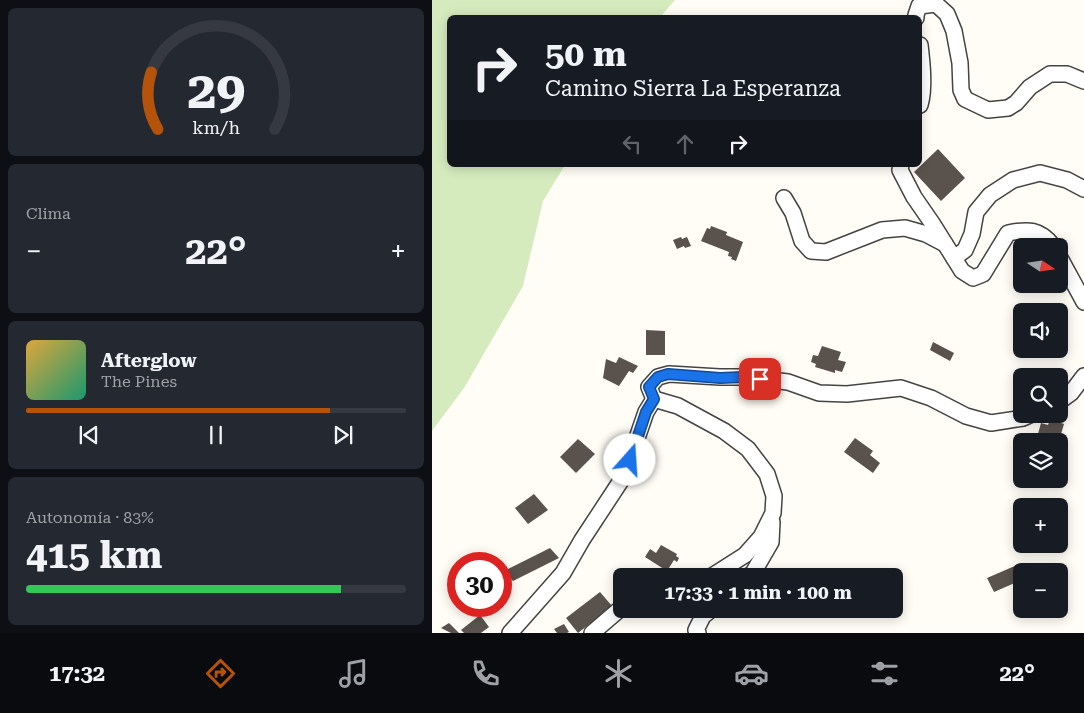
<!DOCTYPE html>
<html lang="es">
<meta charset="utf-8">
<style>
:root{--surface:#171b24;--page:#242831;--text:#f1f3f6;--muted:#9ea1a6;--line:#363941;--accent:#b45309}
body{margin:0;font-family:"Roboto Serif",serif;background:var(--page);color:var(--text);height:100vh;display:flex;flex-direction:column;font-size:19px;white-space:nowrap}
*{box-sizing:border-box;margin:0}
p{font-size:16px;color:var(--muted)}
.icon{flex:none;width:28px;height:28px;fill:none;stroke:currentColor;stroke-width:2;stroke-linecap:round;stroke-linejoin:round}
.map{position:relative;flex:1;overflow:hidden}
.details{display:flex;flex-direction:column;gap:8px;padding:8px;background:#0d0f14;width:432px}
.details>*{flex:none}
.guide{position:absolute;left:15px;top:15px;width:475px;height:152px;border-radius:8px;box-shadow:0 2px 12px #0003;background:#171b24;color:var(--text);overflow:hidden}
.needle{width:32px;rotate:103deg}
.buttons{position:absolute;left:581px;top:238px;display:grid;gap:10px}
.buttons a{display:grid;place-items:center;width:55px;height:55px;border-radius:8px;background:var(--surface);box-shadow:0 2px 12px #0003;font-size:25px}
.speed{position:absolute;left:15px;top:552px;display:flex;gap:10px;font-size:25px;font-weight:700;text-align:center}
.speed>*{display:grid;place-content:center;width:65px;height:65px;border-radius:50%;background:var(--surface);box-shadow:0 2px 12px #0003;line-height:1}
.speed .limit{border:8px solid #d22;background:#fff;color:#111}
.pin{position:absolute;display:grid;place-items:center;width:42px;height:42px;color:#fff;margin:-21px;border-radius:10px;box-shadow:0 2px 8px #0006}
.me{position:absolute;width:55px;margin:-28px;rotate:19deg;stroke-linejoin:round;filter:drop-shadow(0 0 4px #0008)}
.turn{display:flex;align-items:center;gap:18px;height:105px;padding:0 15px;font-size:22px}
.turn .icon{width:65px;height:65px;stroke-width:2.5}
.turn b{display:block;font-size:35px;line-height:42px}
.lanes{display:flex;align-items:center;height:48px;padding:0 15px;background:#0003;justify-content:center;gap:25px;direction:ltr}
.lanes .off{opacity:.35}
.big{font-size:38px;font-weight:700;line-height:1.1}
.details .card{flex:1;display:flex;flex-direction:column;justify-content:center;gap:8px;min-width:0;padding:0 18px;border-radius:8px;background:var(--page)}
.details .dial{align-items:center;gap:0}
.dial svg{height:130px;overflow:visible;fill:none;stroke:var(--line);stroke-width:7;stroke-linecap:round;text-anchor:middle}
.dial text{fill:var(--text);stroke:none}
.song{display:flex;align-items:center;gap:15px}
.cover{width:60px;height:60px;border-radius:8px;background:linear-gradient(135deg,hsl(40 70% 55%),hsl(160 70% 35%))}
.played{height:5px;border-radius:2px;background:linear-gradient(90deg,var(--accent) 80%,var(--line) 80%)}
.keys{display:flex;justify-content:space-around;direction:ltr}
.heat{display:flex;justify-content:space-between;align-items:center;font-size:28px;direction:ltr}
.charge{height:8px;border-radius:4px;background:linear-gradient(90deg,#34c759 83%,var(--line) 0)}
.trip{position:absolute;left:181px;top:568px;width:290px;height:50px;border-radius:8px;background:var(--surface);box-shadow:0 2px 12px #0003;font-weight:700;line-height:50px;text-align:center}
.menu{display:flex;height:80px;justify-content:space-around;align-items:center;background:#090b0e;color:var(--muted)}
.menu .icon{width:35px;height:35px}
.menu .active{color:var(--accent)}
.menu b{font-size:22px;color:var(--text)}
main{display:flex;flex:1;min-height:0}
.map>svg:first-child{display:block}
.green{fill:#d5ebbd}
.building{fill:#5a524d}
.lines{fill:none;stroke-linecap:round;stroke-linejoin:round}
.street-casing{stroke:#444;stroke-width:18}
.street{stroke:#fff;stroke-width:15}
.route-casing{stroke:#114b97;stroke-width:12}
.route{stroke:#1a73e8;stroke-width:9}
</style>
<main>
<section class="details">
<div class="card dial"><svg viewBox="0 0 100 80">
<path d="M14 69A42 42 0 1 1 86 69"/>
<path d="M14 69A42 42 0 0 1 10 34" stroke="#b45309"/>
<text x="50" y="56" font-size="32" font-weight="700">29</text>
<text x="50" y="72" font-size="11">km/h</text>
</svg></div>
<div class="card"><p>Clima</p>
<div class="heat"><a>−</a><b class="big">22°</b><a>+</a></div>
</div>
<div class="card">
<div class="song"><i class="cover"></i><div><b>Afterglow</b><p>The Pines</p></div></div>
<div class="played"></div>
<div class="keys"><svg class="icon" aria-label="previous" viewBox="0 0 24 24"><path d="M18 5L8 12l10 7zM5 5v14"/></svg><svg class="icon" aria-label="pause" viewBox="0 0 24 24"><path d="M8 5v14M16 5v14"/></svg><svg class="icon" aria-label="next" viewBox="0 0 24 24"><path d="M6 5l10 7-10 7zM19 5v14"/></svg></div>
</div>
<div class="card"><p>Autonomía · 83%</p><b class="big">415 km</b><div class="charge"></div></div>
</section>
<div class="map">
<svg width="652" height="633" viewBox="0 0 652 633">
<rect width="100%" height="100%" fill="#fffdf5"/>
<!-- green -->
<polygon class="green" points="0,0 243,0 228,17 18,18 18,165 133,165 111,201 91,286 32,388 0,431"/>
<!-- building -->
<g class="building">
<polygon points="506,149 533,178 509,201 482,172"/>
<polygon points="279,226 295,232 294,235 311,242 304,261 299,259 300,257 296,256 297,252 269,241 275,228 278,229"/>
<polygon points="249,237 250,239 255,237 259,246 253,248 252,246 245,249 241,240"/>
<polygon points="214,330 233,331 233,355 214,355"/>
<polygon points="501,342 522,353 518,361 498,350"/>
<polygon points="390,346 409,352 406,360 414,362 410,372 403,370 403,373 383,367 384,364 379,362 381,355 386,356"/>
<polygon points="187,357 206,366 201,373 197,371 187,386 171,378 174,359 184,363"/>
<polygon points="618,419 632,424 627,441 604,441 609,423 616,425"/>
<polygon points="423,438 441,451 438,455 448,463 441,473 412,452"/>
<polygon points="146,439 163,454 144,473 128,457"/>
<polygon points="102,494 116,510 96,524 83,508"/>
<polygon points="229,545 245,554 244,556 247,558 245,562 242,560 235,571 213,557 218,549 224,553"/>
<polygon points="118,548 127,558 81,581 72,571"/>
<polygon points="585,565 590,575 583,579 585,582 562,592 555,578"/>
<polygon points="168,592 180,606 146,633 134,618"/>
<polygon points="48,615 57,627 49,633 32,633 29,630"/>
<polygon points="17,623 27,633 19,633 9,628"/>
<polygon points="132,624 137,632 135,633 125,633 122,629"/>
</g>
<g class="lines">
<defs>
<g id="street">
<polyline points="484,18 484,15 487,6 504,4 515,14 522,31 528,63 529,90 533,99 556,110 576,108 584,103 598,87 618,74 635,74 652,81"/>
<path d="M 488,45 C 490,62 493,88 488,105"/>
<path d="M 469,165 L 468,170 L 482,197 L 500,223 L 530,271 L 541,278 L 551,274 L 576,233 C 596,229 608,229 621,246"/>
<polyline points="352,198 361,213 370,241 379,251 394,252 450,230 473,228 494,234 513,244"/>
<polyline points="522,258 533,250 540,234 544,212 558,195 581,180 608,173 635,180 652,189"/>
<polyline points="628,258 652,302"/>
<polyline points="222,399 217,387 226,377 237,374 288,377 313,377 356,382 387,393 415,394 469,388 499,398 534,416 559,423 591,418 600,414"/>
<polyline points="222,399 246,406 292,431 316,449 335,474 342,496 341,513 329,537 313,555 280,576"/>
<polyline points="628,401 639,393 652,376"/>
<polyline points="317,576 321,573 339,542 340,522"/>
<polyline points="78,633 131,573 150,540 192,476 214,412 222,399"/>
<polyline points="160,633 188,609 190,608"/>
<polyline points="266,633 264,630 271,616 280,609"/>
</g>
</defs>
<!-- street casing -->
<use href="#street" class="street-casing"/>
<!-- street -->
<use href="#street" class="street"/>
</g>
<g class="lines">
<defs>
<polyline id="route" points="198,460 214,412 222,399 217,387 226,377 236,374 288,378 313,377 328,379"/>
</defs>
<!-- route casing -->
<use href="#route" class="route-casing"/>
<!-- route -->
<use href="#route" class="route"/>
</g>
</svg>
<div class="buttons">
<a><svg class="needle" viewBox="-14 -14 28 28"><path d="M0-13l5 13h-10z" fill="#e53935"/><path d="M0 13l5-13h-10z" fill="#9ea1a6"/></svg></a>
<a><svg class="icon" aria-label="sound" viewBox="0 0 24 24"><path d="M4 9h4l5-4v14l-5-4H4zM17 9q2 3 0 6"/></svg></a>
<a><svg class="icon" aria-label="search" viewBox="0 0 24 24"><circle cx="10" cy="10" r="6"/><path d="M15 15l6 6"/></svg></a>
<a><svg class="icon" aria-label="layers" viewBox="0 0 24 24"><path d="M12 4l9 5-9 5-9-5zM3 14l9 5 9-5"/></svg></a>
<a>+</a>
<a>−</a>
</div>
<div class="speed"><div class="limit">30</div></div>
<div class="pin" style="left:328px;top:379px;background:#d93025"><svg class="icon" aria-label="arrive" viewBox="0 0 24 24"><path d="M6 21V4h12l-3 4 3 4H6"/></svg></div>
<svg class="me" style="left:198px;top:460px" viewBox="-20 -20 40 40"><circle r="19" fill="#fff"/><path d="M0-13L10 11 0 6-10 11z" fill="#1a73e8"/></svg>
<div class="trip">17:33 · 1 min · 100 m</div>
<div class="guide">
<div class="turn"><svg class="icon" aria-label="right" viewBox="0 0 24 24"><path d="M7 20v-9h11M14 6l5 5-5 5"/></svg><div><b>50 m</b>Camino Sierra La Esperanza</div></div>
<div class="lanes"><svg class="icon off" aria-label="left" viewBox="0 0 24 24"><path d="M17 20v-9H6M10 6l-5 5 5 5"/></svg><svg class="icon off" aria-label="ahead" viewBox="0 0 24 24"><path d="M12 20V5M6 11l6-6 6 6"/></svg><svg class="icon" aria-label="right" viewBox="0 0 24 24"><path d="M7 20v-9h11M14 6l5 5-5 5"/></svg></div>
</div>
</div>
</main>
<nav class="menu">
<b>17:32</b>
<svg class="icon active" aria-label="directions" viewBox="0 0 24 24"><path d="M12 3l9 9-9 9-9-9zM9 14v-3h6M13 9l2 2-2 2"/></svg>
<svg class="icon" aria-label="music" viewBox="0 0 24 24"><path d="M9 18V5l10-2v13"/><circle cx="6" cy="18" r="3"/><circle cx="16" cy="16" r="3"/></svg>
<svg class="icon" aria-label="phone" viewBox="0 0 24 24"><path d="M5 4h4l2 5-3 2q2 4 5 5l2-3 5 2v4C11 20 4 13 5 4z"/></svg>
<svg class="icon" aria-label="climate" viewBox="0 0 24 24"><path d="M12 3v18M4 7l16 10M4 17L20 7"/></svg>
<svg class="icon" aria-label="car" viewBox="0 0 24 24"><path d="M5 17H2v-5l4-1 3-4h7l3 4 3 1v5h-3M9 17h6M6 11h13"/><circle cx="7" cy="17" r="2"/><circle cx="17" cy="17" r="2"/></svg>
<svg class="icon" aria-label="filters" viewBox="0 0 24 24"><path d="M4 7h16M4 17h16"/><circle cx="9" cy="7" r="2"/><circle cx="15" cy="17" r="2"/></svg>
<b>22°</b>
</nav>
